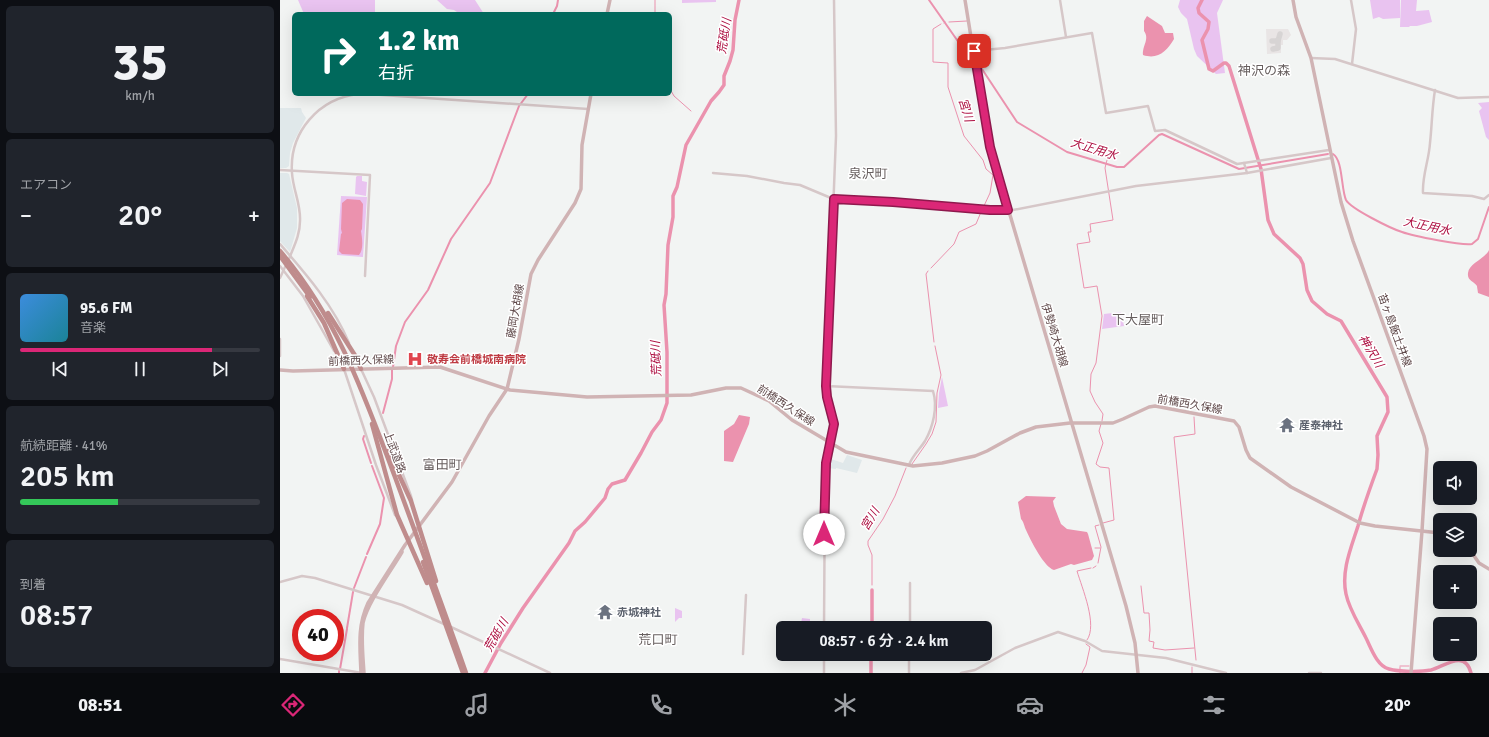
<!DOCTYPE html>
<html lang="ja">
<meta charset="utf-8">
<style>
:root{--surface:#171b24;--page:#20242c;--text:#f1f3f6;--muted:#9ea1a6;--line:#363941;--accent:#db2777}
body{margin:0;font-family:Signika,"Noto Sans JP",sans-serif;background:var(--page);color:var(--text);height:100vh;display:flex;flex-direction:column;font-size:15px;white-space:nowrap}
*{box-sizing:border-box;margin:0}
p{font-size:13px;color:var(--muted)}
.icon{flex:none;width:22px;height:22px;fill:none;stroke:currentColor;stroke-width:2;stroke-linecap:round;stroke-linejoin:round}
.map{position:relative;flex:1;overflow:hidden}
.panel{display:flex;flex-direction:column;gap:6px;padding:6px;background:#0d0f14;width:280px}
.panel>*{flex:none}
.guide{position:absolute;left:12px;top:12px;width:380px;height:84px;border-radius:6px;box-shadow:0 4px 16px #0002;background:#00695c;color:#fff;overflow:hidden}
.controls{position:absolute;left:1153px;top:461px;display:grid;gap:8px}
.controls a{display:grid;place-items:center;width:44px;height:44px;border-radius:6px;background:var(--surface);box-shadow:0 4px 16px #0002;font-size:20px}
.speed{position:absolute;left:12px;top:609px;display:flex;gap:8px;font-size:20px;font-weight:700;text-align:center}
.speed>*{display:grid;place-content:center;width:52px;height:52px;border-radius:50%;background:var(--surface);box-shadow:0 4px 16px #0002;line-height:1}
.speed .limit{border:6px solid #d22;background:#fff;color:#111}
.pin{position:absolute;display:grid;place-items:center;width:34px;height:34px;color:#fff;margin:-17px;border-radius:8px;box-shadow:0 2px 6px #0006}
.me{position:absolute;width:44px;margin:-22px;rotate:0deg;stroke-linejoin:round;filter:drop-shadow(0 0 3px #0008)}
.turn{display:flex;align-items:center;gap:14px;height:84px;padding:0 20px;font-size:18px}
.turn .icon{width:52px;height:52px;stroke-width:2.5}
.turn b{display:block;font-size:28px;line-height:34px}
.big{font-size:30px;font-weight:600;line-height:1.1}
.panel .tile{flex:1;display:flex;flex-direction:column;justify-content:center;gap:6px;min-width:0;padding:0 14px;border-radius:6px;background:var(--page)}
.panel .dial{align-items:center;gap:0}
.dial b{font-size:52px;line-height:1}
.song{display:flex;align-items:center;gap:12px}
.cover{width:48px;height:48px;border-radius:6px;background:linear-gradient(135deg,hsl(210 70% 55%),hsl(190 70% 35%))}
.played{height:4px;border-radius:2px;background:linear-gradient(90deg,var(--accent) 80%,var(--line) 80%)}
.keys{display:flex;justify-content:space-around;direction:ltr}
.heat{display:flex;justify-content:space-between;align-items:center;font-size:22px;direction:ltr}
.charge{height:6px;border-radius:3px;background:linear-gradient(90deg,#34c759 41%,var(--line) 0)}
.trip{position:absolute;left:496px;top:621px;width:216px;height:40px;border-radius:6px;background:var(--surface);box-shadow:0 4px 16px #0002;font-weight:600;line-height:40px;text-align:center}
.tabs{display:flex;height:64px;justify-content:space-around;align-items:center;background:#090b0e;color:var(--muted)}
.tabs .icon{width:28px;height:28px}
.tabs .current{color:var(--accent)}
.tabs b{font-size:18px;color:var(--text)}
main{display:flex;flex:1;min-height:0}
.map>svg:first-child{display:block}
.commercial{fill:#e0e8ea}
.airport{fill:#e9e5e5}
.green{fill:#e9c3f0}
.water{fill:#eb92ae}
.lines{fill:none;stroke-linecap:round;stroke-linejoin:round}
.stream{stroke:#eb92ae;stroke-width:1}
.canal{stroke:#eb92ae;stroke-width:2}
.river{stroke:#eb92ae;stroke-width:3.5}
.taxiway{stroke:#d7d4d4;stroke-width:5.5}
.minor{stroke:#d6c7c8;stroke-width:2.5}
.major{stroke:#d0b3b4;stroke-width:3.5}
.highway{stroke:#bf8c8c;stroke-width:4.5}
.route-casing{stroke:#8e194d;stroke-width:10}
.route{stroke:#db2777;stroke-width:7}
.labels{text-anchor:middle;stroke-width:3;stroke-linejoin:round;paint-order:stroke}
.street-label{font-size:11px;fill:#604a4b;stroke:#fff}
.health-label{font-size:11px;font-weight:bold;fill:#be3a42;stroke:#fff;text-anchor:start}
.worship-label{font-size:11px;font-weight:bold;fill:#5b616d;stroke:#fff;text-anchor:start}
.water-label{font-size:12px;font-style:italic;fill:#ad0f41;stroke:#fff}
.quarter-label{font-size:13px;fill:#675f5f;stroke:#fff}
</style>
<main>
<section class="panel">
<div class="tile dial"><b>35</b><p>km/h</p></div>
<div class="tile"><p>エアコン</p>
<div class="heat"><a>−</a><b class="big">20°</b><a>+</a></div>
</div>
<div class="tile">
<div class="song"><i class="cover"></i><div><b>95.6 FM</b><p>音楽</p></div></div>
<div class="played"></div>
<div class="keys"><svg class="icon" aria-label="previous" viewBox="0 0 24 24"><path d="M18 5L8 12l10 7zM5 5v14"/></svg><svg class="icon" aria-label="pause" viewBox="0 0 24 24"><path d="M8 5v14M16 5v14"/></svg><svg class="icon" aria-label="next" viewBox="0 0 24 24"><path d="M6 5l10 7-10 7zM19 5v14"/></svg></div>
</div>
<div class="tile"><p>航続距離 · 41%</p><b class="big">205 km</b><div class="charge"></div></div>
<div class="tile"><p>到着</p><b class="big">08:57</b></div>
</section>
<div class="map">
<svg width="1209" height="673" viewBox="0 0 1209 673">
<rect width="100%" height="100%" fill="#f2f4f3"/>
<!-- commercial -->
<g class="commercial">
<polygon points="0,108 21,108 22,112 26,118 13,143 10,153 9,166 6,168 0,168"/>
<polygon points="0,173 7,173 9,174 17,208 17,228 10,252 0,241"/>
<polygon points="567,455 582,460 577,473 556,468 556,469 547,468 548,458 563,463"/>
</g>
<!-- airport -->
<polygon class="airport" points="986,29 1008,29 1011,35 1007,40 1003,40 1003,45 1001,45 1001,53 987,54"/>
<!-- green -->
<g class="green">
<polygon points="18,0 95,0 95,14 24,14"/>
<polygon points="157,0 195,0 204,14 180,14 174,10 167,9"/>
<polygon points="402,0 436,0 436,2 402,3"/>
<polygon points="900,0 943,0 937,13 945,73 936,74 917,56 914,49 907,19 901,13 898,7"/>
<polygon points="1090,0 1120,0 1120,18 1103,19 1099,17 1093,19"/>
<polygon points="1121,0 1137,0 1136,11 1149,10 1152,22 1137,26 1130,26 1129,27 1120,27"/>
<polygon points="1209,102 1209,140 1206,137 1199,111 1202,108 1198,103"/>
<polygon points="77,176 82,176 82,181 87,182 86,196 75,194 76,177"/>
<polygon points="61,196 87,197 83,257 82,257 57,255"/>
<polygon points="841,312 844,326 822,329 824,314"/>
<polygon points="662,377 668,406 658,408 659,393"/>
<polygon points="395,608 402,611 402,618 399,618 395,622"/>
<polygon points="522,618 530,619 530,628 520,628"/>
</g>
<!-- water -->
<g class="water">
<path d="M 867,16 L 882,26 L 885,33 L 893,33 L 894,39 C 887,51 878,60 863,55 C 862,46 870,39 864,31 L 864,21 Z"/>
<path d="M 67,199 L 80,200 L 83,204 L 82,229 L 81,231 C 82,238 84,249 79,255 L 62,254 L 59,251 L 61,234 L 62,233 L 61,229 L 62,203 Z"/>
<path d="M 1209,250 L 1209,297 L 1198,293 C 1198,292 1197,287 1197,286 C 1194,281 1187,281 1188,273 C 1189,263 1205,259 1209,250 Z"/>
<polygon points="459,415 470,417 469,424 453,462 444,461 444,431 454,424"/>
<path d="M 746,496 L 776,497 L 773,501 L 774,506 L 781,524 L 787,529 L 807,532 L 808,534 L 814,556 L 812,560 L 794,565 L 791,564 L 774,570 C 764,567 751,541 746,530 C 744,526 744,522 741,519 L 738,502 Z"/>
</g>
<g class="lines">
<!-- stream -->
<g class="stream">
<polyline points="375,0 375,14"/>
<polyline points="669,22 687,21"/>
<polyline points="664,23 665,22"/>
<polyline points="661,24 653,29 653,62 668,63 668,87 684,136 703,160 706,169 713,175 710,193 703,208"/>
<polyline points="390,89 394,96 411,111"/>
<polyline points="651,268 674,244 679,232 696,224 701,212"/>
<polyline points="648,271 646,274 654,342"/>
<polyline points="914,417 915,434 894,437 916,660"/>
<polyline points="822,421 823,414 815,402 810,391 811,374 816,363 822,316 817,286 804,288 797,244 810,242 808,232 811,232 810,224 833,220 825,168 827,160"/>
<polyline points="821,424 819,431 823,443 816,464 820,467 829,468 834,520 823,523"/>
<polyline points="632,464 646,444 652,434 656,422 657,393 661,375 655,346"/>
<polyline points="815,548 820,548"/>
<polyline points="818,563 821,547 815,526 819,525"/>
<polyline points="813,568 816,566"/>
<polyline points="592,585 592,555 588,545 588,541 603,519 615,496 626,468"/>
<polyline points="861,586 864,613 869,613 870,630 869,641 874,642 873,648 885,650 914,648"/>
<path d="M 807,640 C 818,625 802,588 797,571 L 811,568"/>
<polyline points="1120,666 1129,666"/>
<polyline points="802,673 806,665 810,647 806,644"/>
<polyline points="912,673 912,667"/>
<polyline points="1120,673 1120,667"/>
</g>
<!-- canal -->
<g class="canal">
<polyline points="649,0 691,60 698,63 737,122 787,152 837,167 844,167 879,135 882,134 959,169 1048,154"/>
<polyline points="273,14 277,6 278,0"/>
<path d="M 1053,154 C 1063,160 1061,189 1066,200 C 1071,209 1112,229 1122,232 C 1133,236 1183,246 1192,244 L 1198,239 L 1209,207"/>
<polyline points="113,367 116,346 125,322 148,290 171,239 210,183 239,106 248,94"/>
<polyline points="103,413 112,379 112,370"/>
<polyline points="84,436 83,439 91,463"/>
<polyline points="87,554 100,524 104,498 92,466"/>
<polyline points="74,588 86,557"/>
<polyline points="67,628 73,592"/>
<polyline points="60,669 67,629"/>
<polyline points="59,673 59,671"/>
</g>
<!-- river -->
<g class="river">
<path d="M 922,0 L 918,8 L 919,13 L 929,22 L 928,29 L 922,40 L 929,69 L 933,71 L 944,63 L 946,63 L 949,66 L 981,169 L 988,220 L 994,234 L 1020,258 L 1023,264 L 1027,290 L 1032,301 L 1047,314 L 1061,321 L 1107,397 L 1108,412 L 1097,436 L 1098,455 L 1097,469 C 1090,488 1083,507 1078,526 C 1071,548 1061,571 1066,594 C 1069,609 1079,624 1086,638 C 1091,648 1097,666 1109,669 C 1119,672 1141,672 1151,670 C 1165,666 1185,649 1191,673"/>
<polyline points="592,628 592,590"/>
<polyline points="205,673 221,643 243,608 289,543 295,531 305,522 325,498 328,489 332,484 345,480 361,453 372,432 381,420 387,403 387,352 384,305 386,294 388,245 393,217 393,196 397,187 406,145 431,101 439,92 444,85 444,76 450,61 453,50 455,20 459,0"/>
<polyline points="591,673 591,654"/>
</g>
<!-- taxiway -->
<g class="taxiway">
<polyline points="992,41 998,41 1000,34"/>
<polyline points="993,49 998,48 998,40"/>
</g>
<!-- minor -->
<g class="minor">
<polyline points="780,0 786,37"/>
<polyline points="1071,0 1076,29 1072,64"/>
<polyline points="694,51 725,48 812,33 826,113 868,106 875,131 885,130 957,164 1049,150"/>
<polyline points="1031,58 1055,59 1178,98 1209,97"/>
<path d="M 1155,90 C 1152,108 1152,125 1150,143 C 1149,160 1142,176 1143,193 L 1192,196 L 1204,199 L 1209,195"/>
<polyline points="88,94 308,109"/>
<polyline points="964,163 967,173"/>
<polyline points="0,170 90,175 85,276"/>
<polyline points="433,173 467,176 504,183 520,185 551,198 613,202 710,210 728,211 856,186 967,173 1051,158"/>
<path d="M 0,244 C 26,274 54,306 69,343"/>
<path d="M 9,259 C 14,246 20,235 20,221 C 21,204 13,190 12,173 C 9,132 39,98 79,94"/>
<polyline points="0,266 23,296 54,351"/>
<polyline points="0,278 5,267"/>
<polyline points="0,339 0,356"/>
<polyline points="64,369 96,465 115,515"/>
<polyline points="81,369 94,397 131,496 132,500"/>
<path d="M 546,386 L 653,391 C 658,407 653,427 645,441 C 640,449 632,456 629,465"/>
<polyline points="0,582 22,576 35,578 122,605 164,624"/>
<polyline points="171,627 270,673"/>
<polyline points="544,628 545,475 546,457 554,424 546,391 556,136 554,0"/>
<polyline points="630,628 630,583"/>
<polyline points="463,654 466,595"/>
<polyline points="544,654 544,673"/>
<polyline points="0,659 82,673"/>
<polyline points="629,673 629,654"/>
<polyline points="681,673 695,670 735,648 778,632 805,641 822,651 886,658 946,673"/>
<polyline points="1029,673 1041,673"/>
</g>
<!-- major -->
<g class="major">
<polyline points="685,0 701,99 714,161 846,606 855,643 858,673"/>
<polyline points="1013,0 1016,17 1031,58 1061,202 1073,241 1144,436 1147,449 1142,531 1131,673"/>
<polyline points="327,14 330,0"/>
<polyline points="0,370 13,371 160,367 230,390 307,397 411,395 446,388 461,388 489,401 512,420 566,452 633,466 662,463 695,456 707,451 740,433 756,427 790,423 833,423 843,419 869,407 875,406 954,421 959,427 966,450 970,458 1011,487 1080,523 1095,526 1160,533"/>
<polyline points="1190,550 1199,563 1209,569"/>
<path d="M 81,673 C 80,647 77,627 88,603 L 125,545 L 172,482 L 209,416 L 227,389 L 239,339 L 251,274 L 258,260 L 295,203 L 301,189 L 302,145 L 311,94"/>
<path d="M 84,673 C 83,657 81,640 83,623 C 87,603 111,571 122,552"/>
</g>
<!-- highway -->
<g class="highway">
<path d="M 0,251 C 58,319 84,395 115,477 C 139,542 163,607 186,673"/>
<polyline points="0,256 30,297"/>
<polyline points="27,296 44,323 64,369"/>
<polyline points="48,313 76,357 81,369"/>
<polyline points="92,424 117,515 147,583"/>
<polyline points="108,451 131,501 156,581"/>
<polyline points="143,562 183,673"/>
</g>
</g>
<g class="lines">
<defs>
<polyline id="route" points="544,534 546,463 554,424 547,397 546,386 554,199 613,202 710,210 728,210 710,147 694,51"/>
</defs>
<!-- route casing -->
<use href="#route" class="route-casing"/>
<!-- route -->
<use href="#route" class="route"/>
</g>
<!-- icons -->
<defs>
<symbol id="hospital-bare" viewBox="-9 -9 18 18"><path d="M-5-5h3v3.5h4V-5h3V5h-3V1.5h-4V5h-3Z" fill="#e0444e" stroke="#fff" stroke-width="2.5" paint-order="stroke"/></symbol>
<symbol id="temple-bare" viewBox="-9 -9 18 18"><path d="M0-6L5-2H3V0L6.5 2.5H4V6H1.5V3h-3V6H-4V2.5H-6.5L-3 0V-2H-5Z" fill="#6b7280" stroke="#fff" stroke-width="2.5" paint-order="stroke"/></symbol>
</defs>
<g fill-rule="evenodd">
<use href="#hospital-bare" x="124" y="348" width="22" height="22"/>
<use href="#temple-bare" x="996" y="414" width="22" height="22"/>
<use href="#temple-bare" x="314" y="601" width="22" height="22"/>
</g>
<g class="labels">
<!-- street labels -->
<g class="street-label">
<text transform="translate(235 311) rotate(-80)" y="4">藤岡大胡線</text>
<text transform="translate(1115 330) rotate(70)" y="4">苗ヶ島飯土井線</text>
<text transform="translate(775 335) rotate(73)" y="4">伊勢崎大胡線</text>
<text transform="translate(81 360) rotate(-2)" y="4">前橋西久保線</text>
<text transform="translate(910 404) rotate(10)" y="4">前橋西久保線</text>
<text transform="translate(506 405) rotate(33)" y="4">前橋西久保線</text>
<text transform="translate(115 452) rotate(70)" y="4">上武道路</text>
</g>
<!-- health labels -->
<g class="health-label">
<text x="147" y="363">敬寿会前橋城南病院</text>
</g>
<!-- worship labels -->
<g class="worship-label">
<text x="1019" y="429">産泰神社</text>
<text x="337" y="616">赤城神社</text>
</g>
<!-- water labels -->
<g class="water-label">
<text transform="translate(444 36) rotate(-81)" y="4">荒砥川</text>
<text transform="translate(686 110) rotate(73)" y="4">宮川</text>
<text transform="translate(814 149) rotate(17)" y="4">大正用水</text>
<text transform="translate(1147 226) rotate(12)" y="4">大正用水</text>
<text transform="translate(1091 351) rotate(59)" y="4">神沢川</text>
<text transform="translate(376 359) rotate(-92)" y="4">荒砥川</text>
<text transform="translate(590 519) rotate(-59)" y="4">宮川</text>
<text transform="translate(216 635) rotate(-60)" y="4">荒砥川</text>
</g>
<!-- quarter labels -->
<g class="quarter-label">
<text x="984" y="75">神沢の森</text>
<text x="588" y="178">泉沢町</text>
<text x="858" y="324">下大屋町</text>
<text x="162" y="469">富田町</text>
<text x="378" y="644">荒口町</text>
</g>
</g>
</svg>
<div class="controls">
<a><svg class="icon" aria-label="sound" viewBox="0 0 24 24"><path d="M4 9h4l5-4v14l-5-4H4zM17 9q2 3 0 6"/></svg></a>
<a><svg class="icon" aria-label="layers" viewBox="0 0 24 24"><path d="M12 4l9 5-9 5-9-5zM3 14l9 5 9-5"/></svg></a>
<a>+</a>
<a>−</a>
</div>
<div class="speed"><div class="limit">40</div></div>
<div class="pin" style="left:694px;top:51px;background:#d93025"><svg class="icon" aria-label="arrive" viewBox="0 0 24 24"><path d="M6 21V4h12l-3 4 3 4H6"/></svg></div>
<svg class="me" style="left:544px;top:534px" viewBox="-20 -20 40 40"><circle r="19" fill="#fff"/><path d="M0-13L10 11 0 6-10 11z" fill="#db2777"/></svg>
<div class="trip">08:57 · 6 分 · 2.4 km</div>
<div class="guide">
<div class="turn"><svg class="icon" aria-label="right" viewBox="0 0 24 24"><path d="M7 20v-9h11M14 6l5 5-5 5"/></svg><div><b>1.2 km</b>右折</div></div>
</div>
</div>
</main>
<nav class="tabs">
<b>08:51</b>
<svg class="icon current" aria-label="directions" viewBox="0 0 24 24"><path d="M12 3l9 9-9 9-9-9zM9 14v-3h6M13 9l2 2-2 2"/></svg>
<svg class="icon" aria-label="music" viewBox="0 0 24 24"><path d="M9 18V5l10-2v13"/><circle cx="6" cy="18" r="3"/><circle cx="16" cy="16" r="3"/></svg>
<svg class="icon" aria-label="phone" viewBox="0 0 24 24"><path d="M5 4h4l2 5-3 2q2 4 5 5l2-3 5 2v4C11 20 4 13 5 4z"/></svg>
<svg class="icon" aria-label="climate" viewBox="0 0 24 24"><path d="M12 3v18M4 7l16 10M4 17L20 7"/></svg>
<svg class="icon" aria-label="car" viewBox="0 0 24 24"><path d="M5 17H2v-5l4-1 3-4h7l3 4 3 1v5h-3M9 17h6M6 11h13"/><circle cx="7" cy="17" r="2"/><circle cx="17" cy="17" r="2"/></svg>
<svg class="icon" aria-label="filters" viewBox="0 0 24 24"><path d="M4 7h16M4 17h16"/><circle cx="9" cy="7" r="2"/><circle cx="15" cy="17" r="2"/></svg>
<b>20°</b>
</nav>
